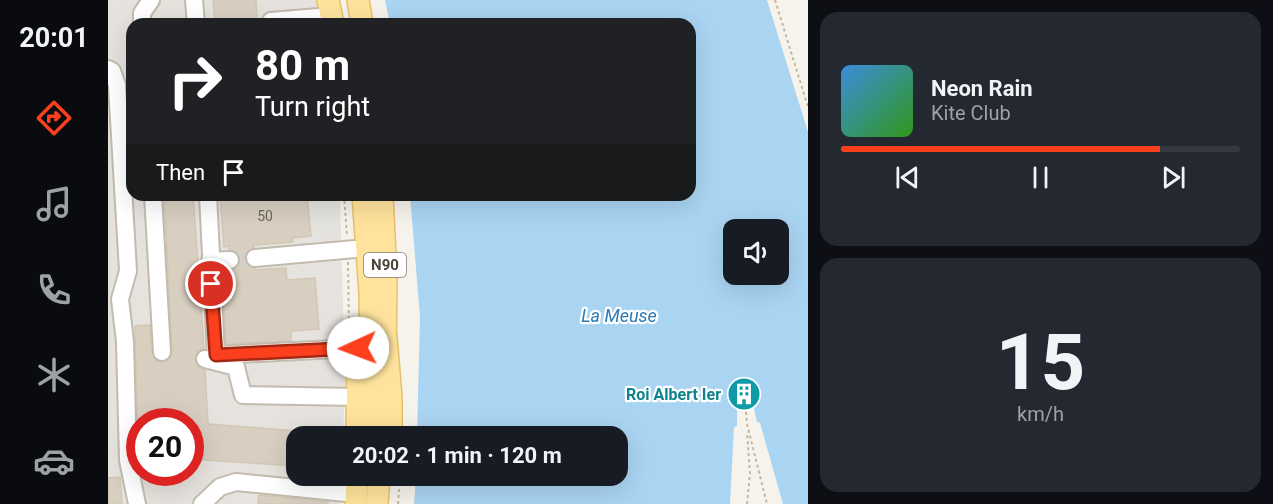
<!DOCTYPE html>
<meta charset="utf-8">
<style>
:root{--surface:#171b24;--page:#242831;--text:#f1f3f6;--muted:#9ea1a6;--line:#363941;--accent:#fc3f1d}
body{margin:0;font-family:Roboto,sans-serif;background:var(--page);color:var(--text);height:100vh;display:flex;flex-direction:column;font-size:22px;white-space:nowrap}
*{box-sizing:border-box;margin:0}
p{font-size:20px;color:var(--muted)}
.icon{flex:none;width:33px;height:33px;fill:none;stroke:currentColor;stroke-width:2;stroke-linecap:round;stroke-linejoin:round}
.map{position:relative;flex:1;overflow:hidden}
.details{display:flex;flex-direction:column;gap:12px;padding:12px;background:#0d0f14;width:465px}
.details>*{flex:none}
.hud{position:absolute;left:18px;top:18px;width:570px;height:183px;border-radius:18px;box-shadow:0 6px 24px #0002;background:#202124;color:#fff;overflow:hidden}
.tools{position:absolute;left:615px;top:219px;display:grid;gap:12px}
.tools a{display:grid;place-items:center;width:66px;height:66px;border-radius:12px;background:var(--surface);box-shadow:0 6px 24px #0002;font-size:30px}
.speed{position:absolute;left:18px;top:408px;display:flex;gap:12px;font-size:30px;font-weight:700;text-align:center}
.speed>*{display:grid;place-content:center;width:78px;height:78px;border-radius:50%;background:var(--surface);box-shadow:0 6px 24px #0002;line-height:1}
.speed .limit{border:9px solid #d22;background:#fff;color:#111}
.pin{position:absolute;display:grid;place-items:center;width:51px;height:51px;color:#fff;margin:-26px;border:3px solid #fff;border-radius:50%;box-shadow:0 2px 6px #0007}
.me{position:absolute;width:66px;margin:-33px;rotate:268deg;stroke-linejoin:round;filter:drop-shadow(0 0 4px #0008)}
.turn{display:flex;align-items:center;gap:21px;height:126px;padding:0 30px;font-size:27px}
.turn .icon{width:78px;height:78px;stroke-width:2.5}
.turn b{display:block;font-size:42px;line-height:51px}
.then{display:flex;align-items:center;height:57px;padding:0 30px;background:#0003;gap:12px;font-size:22px}
.details .card{flex:1;display:flex;flex-direction:column;justify-content:center;gap:9px;min-width:0;padding:0 21px;border-radius:18px;background:var(--page)}
.details .dial{align-items:center;gap:0}
.dial b{font-size:78px;line-height:1}
.song{display:flex;align-items:center;gap:18px}
.cover{width:72px;height:72px;border-radius:9px;background:linear-gradient(135deg,hsl(210 70% 55%),hsl(110 70% 35%))}
.played{height:6px;border-radius:3px;background:linear-gradient(90deg,var(--accent) 80%,var(--line) 80%)}
.keys{display:flex;justify-content:space-around;direction:ltr}
.trip{position:absolute;left:178px;top:426px;width:342px;height:60px;border-radius:18px;background:var(--surface);box-shadow:0 6px 24px #0002;font-weight:700;line-height:60px;text-align:center}
main{display:flex;flex:1;min-height:0}
.menu{display:flex;flex-direction:column;width:108px;justify-content:space-around;align-items:center;background:#090b0e;color:var(--muted)}
.menu .icon{width:42px;height:42px}
.menu .active{color:var(--accent)}
.menu b{font-size:27px;color:var(--text)}
.map>svg:first-child{display:block}
.industrial{fill:#e6e2dd;fill-rule:evenodd}
.parking{fill:#e5e3e0}
.water{fill:#a9d4f2;fill-rule:evenodd}
.building{fill:#d8cfc1;stroke:#d3c7b4;stroke-width:1.5}
.lines{fill:none;stroke-linecap:round;stroke-linejoin:round}
.minor-tunnel{stroke:#d4d0c8;stroke-width:16;stroke-dasharray:16 8;stroke-linecap:butt}
.minor-casing{stroke:#c2bbae;stroke-width:20}
.major-casing{stroke:#e6c16a;stroke-width:24}
.path{stroke:#c4b79f;stroke-width:2;stroke-dasharray:3 3;stroke-linecap:butt}
.minor{stroke:#fff;stroke-width:16}
.major{stroke:#ffe39c;stroke-width:21}
.route-casing{stroke:#a42913;stroke-width:15}
.route{stroke:#fc3f1d;stroke-width:10}
.labels{text-anchor:middle;stroke-width:4.5;stroke-linejoin:round;paint-order:stroke}
.number-label{font-size:14px;fill:#6e675b}
.shield{fill:#fff;stroke:#817c74;stroke-width:1.5}
.shield-label{font-size:15px;font-weight:bold;fill:#4b4439}
.culture-label{font-size:16px;font-weight:bold;fill:#0d838f;stroke:#fff;text-anchor:end}
.water-label{font-size:18px;font-style:italic;fill:#2e7ab2;stroke:#fff}
</style>
<main>
<nav class="menu">
<b>20:01</b>
<svg class="icon active" aria-label="directions" viewBox="0 0 24 24"><path d="M12 3l9 9-9 9-9-9zM9 14v-3h6M13 9l2 2-2 2"/></svg>
<svg class="icon" aria-label="music" viewBox="0 0 24 24"><path d="M9 18V5l10-2v13"/><circle cx="6" cy="18" r="3"/><circle cx="16" cy="16" r="3"/></svg>
<svg class="icon" aria-label="phone" viewBox="0 0 24 24"><path d="M5 4h4l2 5-3 2q2 4 5 5l2-3 5 2v4C11 20 4 13 5 4z"/></svg>
<svg class="icon" aria-label="climate" viewBox="0 0 24 24"><path d="M12 3v18M4 7l16 10M4 17L20 7"/></svg>
<svg class="icon" aria-label="car" viewBox="0 0 24 24"><path d="M5 17H2v-5l4-1 3-4h7l3 4 3 1v5h-3M9 17h6M6 11h13"/><circle cx="7" cy="17" r="2"/><circle cx="17" cy="17" r="2"/></svg>
</nav>
<div class="map">
<svg width="700" height="504" viewBox="0 0 700 504">
<rect width="100%" height="100%" fill="#f6f3ec"/>
<!-- industrial -->
<path class="industrial" d="M 0,0 L 210,0 L 214,24 L 24,24 L 24,195 L 232,195 L 237,382 L 235,436 L 189,436 L 189,476 L 233,476 L 232,504 L 0,504 ZM 32,422 L 82,422 L 82,472 L 32,472 Z"/>
<!-- parking -->
<polygon class="parking" points="199,195 229,195 233,238 203,241"/>
<!-- water -->
<path class="water" d="M 277,0 L 659,0 L 700,132 L 700,504 L 675,504 L 652,423 L 649,422 L 643,395 L 641,395 L 635,379 L 632,380 L 630,395 L 629,397 L 629,426 L 626,427 L 622,504 L 306,504 L 308,476 L 510,476 L 510,436 L 309,436 L 312,317 L 302,195 L 582,195 L 582,24 L 282,24 ZM 626,230 L 670,230 L 670,274 L 626,274 Z"/>
<!-- building -->
<g class="building">
<polygon points="105,0 148,0 149,24 107,24"/>
<polygon points="56,195 85,195 96,349 89,352 87,361 90,367 97,370 100,424 189,431 189,466 82,459 82,422 65,422 64,416 29,418 27,326 42,325 44,353 49,361 59,361 64,352"/>
<polygon points="112,195 199,195 203,236 185,238 185,242 146,245 146,248 138,253 137,258 139,264 147,268 147,270 178,268 179,280 207,278 211,329 183,331 183,341 118,344 114,273 123,272 128,268 132,260 127,251 121,250 121,246 116,247"/>
<polygon points="12,477 14,504 0,504 0,478"/>
<polygon points="151,495 220,502 220,504 150,504"/>
</g>
<g class="lines">
<!-- minor-tunnel -->
<polyline class="minor-tunnel" points="122,260 147,258"/>
<defs>
<g id="minor">
<polyline points="86,0 88,24"/>
<polyline points="163,21 223,16"/>
<polyline points="34,24 34,13 43,0"/>
<polyline points="0,69 4,71 9,85 20,271 12,299 17,342 20,460 29,504"/>
<polyline points="45,195 54,352"/>
<polyline points="100,195 108,355 250,348"/>
<polyline points="147,258 247,249"/>
<polyline points="102,261 122,260"/>
<polyline points="97,359 128,367 135,395 249,397"/>
<polyline points="94,504 112,487 128,482 248,494"/>
</g>
<g id="major">
<polyline points="220,0 225,24"/>
<polyline points="250,0 254,24"/>
<polyline points="255,195 262,293 264,436"/>
<polyline points="274,195 278,277 277,353"/>
<polyline points="278,338 283,397 283,436"/>
<polyline points="249,436 250,342"/>
<polyline points="248,504 249,476"/>
<polyline points="269,504 271,476"/>
</g>
</defs>
<!-- minor casing -->
<use href="#minor" class="minor-casing"/>
<!-- major casing -->
<use href="#major" class="major-casing"/>
<!-- path -->
<g class="path">
<polyline points="667,0 700,107"/>
<polyline points="236,195 239,236"/>
<polyline points="240,262 241,329"/>
<polyline points="637,400 639,424 659,504"/>
<polyline points="290,504 292,476"/>
<polyline points="639,504 642,473 639,432"/>
</g>
<!-- minor -->
<use href="#minor" class="minor"/>
<!-- major -->
<use href="#major" class="major"/>
</g>
<g class="lines">
<defs>
<polyline id="route" points="103,284 108,355 250,348"/>
</defs>
<!-- route casing -->
<use href="#route" class="route-casing"/>
<!-- route -->
<use href="#route" class="route"/>
</g>
<!-- icons -->
<defs>
<symbol id="building-disc" viewBox="-11 -11 22 22"><circle r="9.5" fill="#0f9aa8" stroke="#fff"/><path d="M-4-6H4V6H1V3H-1V6H-4ZM-2.5-4.3h1.7v1.8h-1.7ZM.8-4.3h1.7v1.8H.8ZM-2.5-1h1.7V.8h-1.7ZM.8-1h1.7V.8H.8Z" fill="#fff"/></symbol>
</defs>
<g fill-rule="evenodd">
<use href="#building-disc" x="617" y="375" width="38" height="38"/>
</g>
<g class="labels">
<!-- number labels -->
<g class="number-label">
<text x="157" y="221">50</text>
</g>
<!-- shield labels -->
<rect class="shield" x="256" y="253" width="42" height="24" rx="4.5"/>
<g class="shield-label">
<text x="277" y="270">N90</text>
</g>
<!-- culture labels -->
<g class="culture-label">
<text x="613" y="400">Roi Albert Ier</text>
</g>
<!-- water labels -->
<g class="water-label">
<text x="511" y="322">La Meuse</text>
</g>
</g>
</svg>
<div class="tools">
<a><svg class="icon" aria-label="sound" viewBox="0 0 24 24"><path d="M4 9h4l5-4v14l-5-4H4zM17 9q2 3 0 6"/></svg></a>
</div>
<div class="speed"><div class="limit">20</div></div>
<div class="pin" style="left:103px;top:284px;background:#d93025"><svg class="icon" aria-label="arrive" viewBox="0 0 24 24"><path d="M6 21V4h12l-3 4 3 4H6"/></svg></div>
<svg class="me" style="left:250px;top:348px" viewBox="-20 -20 40 40"><circle r="19" fill="#fff"/><path d="M0-13L10 11 0 6-10 11z" fill="#fc3f1d"/></svg>
<div class="trip">20:02 · 1 min · 120 m</div>
<div class="hud">
<div class="turn"><svg class="icon" aria-label="right" viewBox="0 0 24 24"><path d="M7 20v-9h11M14 6l5 5-5 5"/></svg><div><b>80 m</b>Turn right</div></div>
<div class="then">Then<svg class="icon" aria-label="arrive" viewBox="0 0 24 24"><path d="M6 21V4h12l-3 4 3 4H6"/></svg></div>
</div>
</div>
<section class="details">
<div class="card">
<div class="song"><i class="cover"></i><div><b>Neon Rain</b><p>Kite Club</p></div></div>
<div class="played"></div>
<div class="keys"><svg class="icon" aria-label="previous" viewBox="0 0 24 24"><path d="M18 5L8 12l10 7zM5 5v14"/></svg><svg class="icon" aria-label="pause" viewBox="0 0 24 24"><path d="M8 5v14M16 5v14"/></svg><svg class="icon" aria-label="next" viewBox="0 0 24 24"><path d="M6 5l10 7-10 7zM19 5v14"/></svg></div>
</div>
<div class="card dial"><b>15</b><p>km/h</p></div>
</section>
</main>
